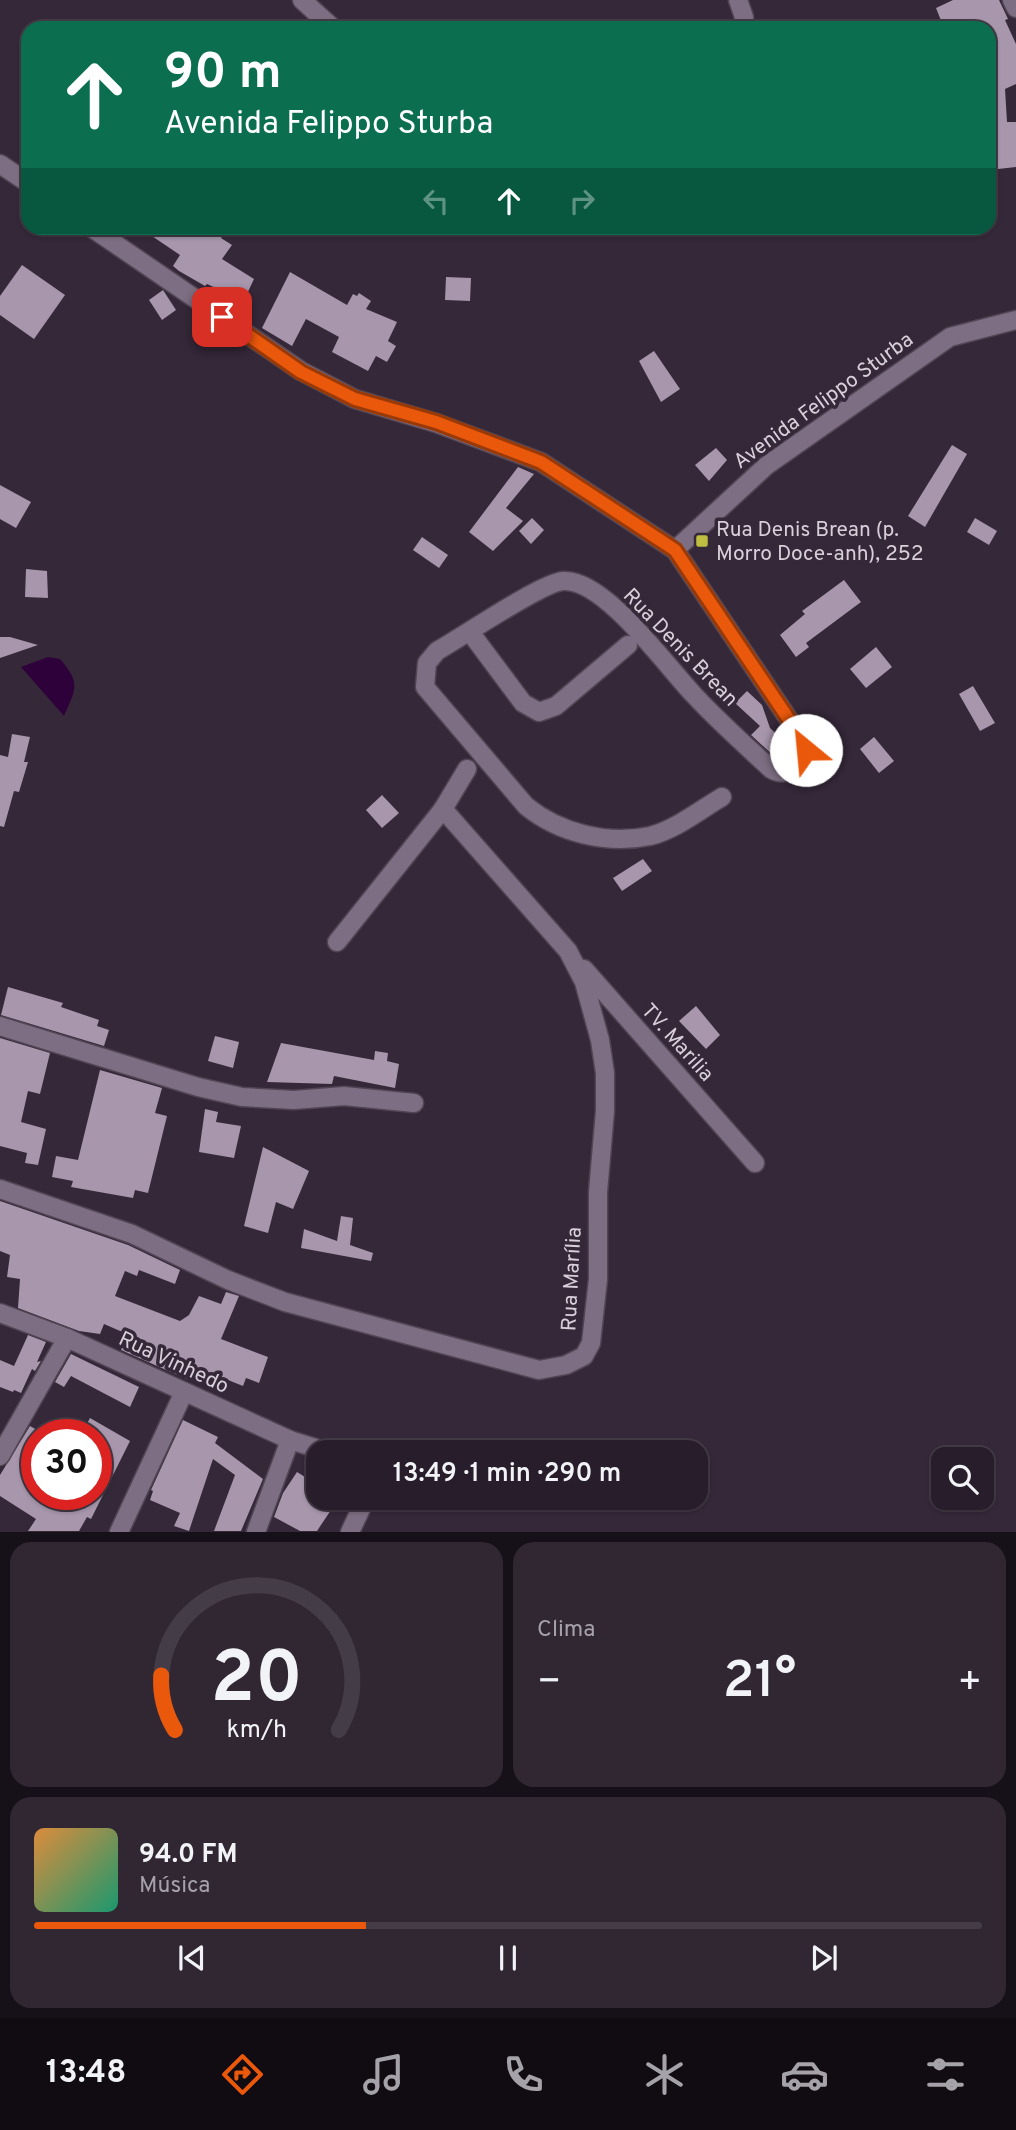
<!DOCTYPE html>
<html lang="pt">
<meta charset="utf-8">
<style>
:root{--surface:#281e2b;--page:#302733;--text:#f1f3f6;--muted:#a5a2a9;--line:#443c47;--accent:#ea580c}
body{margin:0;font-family:Overpass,sans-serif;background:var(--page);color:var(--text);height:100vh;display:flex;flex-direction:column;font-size:26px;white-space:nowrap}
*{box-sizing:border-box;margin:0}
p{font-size:23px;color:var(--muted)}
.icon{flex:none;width:38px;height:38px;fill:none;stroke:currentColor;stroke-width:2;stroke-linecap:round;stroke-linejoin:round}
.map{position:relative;height:1532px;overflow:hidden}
.panel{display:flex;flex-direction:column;gap:10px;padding:10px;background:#161018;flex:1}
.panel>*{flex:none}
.guide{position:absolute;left:21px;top:21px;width:975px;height:214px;border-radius:21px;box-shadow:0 2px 5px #0004,0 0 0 2px var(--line);background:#0b6e4f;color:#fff;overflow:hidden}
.tools{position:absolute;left:931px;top:1447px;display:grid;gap:14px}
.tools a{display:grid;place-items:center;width:63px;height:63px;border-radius:14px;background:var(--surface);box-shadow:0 2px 5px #0004,0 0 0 2px var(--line);font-size:35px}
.speed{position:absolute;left:21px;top:1419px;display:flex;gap:14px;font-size:35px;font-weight:700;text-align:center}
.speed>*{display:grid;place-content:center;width:91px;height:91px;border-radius:50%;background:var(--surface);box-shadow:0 2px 5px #0004,0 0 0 2px var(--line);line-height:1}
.speed .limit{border:10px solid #d22;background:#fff;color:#111}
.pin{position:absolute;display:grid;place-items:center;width:60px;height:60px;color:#fff;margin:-30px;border-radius:14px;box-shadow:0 4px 10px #0006}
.me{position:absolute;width:77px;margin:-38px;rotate:332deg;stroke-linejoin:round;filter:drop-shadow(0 0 5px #0008)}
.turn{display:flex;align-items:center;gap:24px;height:147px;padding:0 28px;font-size:32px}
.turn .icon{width:91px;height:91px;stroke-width:2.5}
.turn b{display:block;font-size:49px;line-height:60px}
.lanes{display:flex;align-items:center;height:66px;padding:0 28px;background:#0003;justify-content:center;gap:35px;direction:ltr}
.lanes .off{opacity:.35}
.big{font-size:52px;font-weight:600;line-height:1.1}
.panel .widget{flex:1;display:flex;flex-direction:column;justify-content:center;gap:10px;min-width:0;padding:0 24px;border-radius:21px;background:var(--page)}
.panel .dial{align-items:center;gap:0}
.dial svg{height:182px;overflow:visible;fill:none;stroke:var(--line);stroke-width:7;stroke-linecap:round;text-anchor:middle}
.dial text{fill:var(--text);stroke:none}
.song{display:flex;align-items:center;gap:21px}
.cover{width:84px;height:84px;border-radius:10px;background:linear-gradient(135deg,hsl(30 70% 55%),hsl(160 70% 35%))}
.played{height:7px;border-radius:4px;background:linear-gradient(90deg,var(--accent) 35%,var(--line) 35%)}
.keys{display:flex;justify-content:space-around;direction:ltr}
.heat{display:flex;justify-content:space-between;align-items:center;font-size:38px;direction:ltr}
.panel .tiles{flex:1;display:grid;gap:10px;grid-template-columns:1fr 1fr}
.widget:last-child{grid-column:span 2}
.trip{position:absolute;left:306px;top:1440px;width:402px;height:70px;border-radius:21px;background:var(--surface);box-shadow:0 2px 5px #0004,0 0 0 2px var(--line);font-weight:600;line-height:70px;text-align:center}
.tab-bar{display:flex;height:112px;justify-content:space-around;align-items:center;background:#100c11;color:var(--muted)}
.tab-bar .icon{width:49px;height:49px}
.tab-bar .active{color:var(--accent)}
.tab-bar b{font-size:32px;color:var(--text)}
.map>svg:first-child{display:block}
.water{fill:#2f013a}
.building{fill:#a796ac}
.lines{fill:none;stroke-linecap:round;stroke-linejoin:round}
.minor-casing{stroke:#514554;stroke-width:21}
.minor{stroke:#7e6e83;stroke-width:18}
.route-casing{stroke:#983908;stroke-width:18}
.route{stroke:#ea580c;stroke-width:12}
.poi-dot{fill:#c0be41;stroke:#352839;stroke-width:2.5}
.labels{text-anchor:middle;stroke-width:7;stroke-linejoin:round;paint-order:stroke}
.street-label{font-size:21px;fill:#d8cfda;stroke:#352839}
.poi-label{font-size:21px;fill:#d8cfda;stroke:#352839;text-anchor:start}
</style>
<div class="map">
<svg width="1016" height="1532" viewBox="0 0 1016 1532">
<rect width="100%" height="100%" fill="#352839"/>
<!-- water -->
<path class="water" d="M 48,657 L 60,659 C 81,683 76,689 64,716 L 21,667 Z"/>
<!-- building -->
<g class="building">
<polygon points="953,0 999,0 1008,19 1005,20 1016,44 1016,84 1005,89 1007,122 1016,122 1016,167 998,169 996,148 989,148 989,28 944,28 936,8"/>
<polygon points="140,228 212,228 223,235 221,238 232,245 222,259 254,279 245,298 239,295 238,298 207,284 205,286 179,271 173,266 180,255"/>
<polygon points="22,265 65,295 34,339 0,315 0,296"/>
<polygon points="290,272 347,305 353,294 357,296 359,293 371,301 366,309 397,322 388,341 396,346 387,362 376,356 368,371 332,352 339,337 306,319 292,346 262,328"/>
<polygon points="446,277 471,278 470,301 445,300"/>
<polygon points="163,290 176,310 162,320 149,300"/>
<polygon points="654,351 680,389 661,402 639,361"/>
<polygon points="952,445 967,454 925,527 908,516"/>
<polygon points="716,448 727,460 709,481 695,465"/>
<polygon points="518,467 534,474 506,508 523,521 493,551 469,532"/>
<polygon points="0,485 31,502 16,528 0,519"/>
<polygon points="532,518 544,530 531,544 519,531"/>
<polygon points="975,518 997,531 989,545 967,532"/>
<polygon points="422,537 448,555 439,568 413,550"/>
<polygon points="26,569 47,571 48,598 25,597"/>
<polygon points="844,580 861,602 806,643 809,647 796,657 780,635 805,614 802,611"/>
<polygon points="0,637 10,637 38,645 0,658"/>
<polygon points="876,647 892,667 866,688 850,669"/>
<polygon points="973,686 995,723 980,731 959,694"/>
<polygon points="747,691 762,705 770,728 788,745 776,758 751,735 760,726 735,703"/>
<polygon points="12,734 30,737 24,762 28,762 19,792 14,791 4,827 0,826 0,755 8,757"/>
<polygon points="874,737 894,761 879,773 860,749"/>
<polygon points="382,795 399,813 382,828 366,810"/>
<polygon points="643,859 652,871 622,891 613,878"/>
<polygon points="8,987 63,1003 61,1007 99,1020 97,1026 109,1030 104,1046 1,1015"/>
<polygon points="696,1006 720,1035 706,1049 679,1021"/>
<polygon points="215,1036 239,1042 233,1068 208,1061"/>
<polygon points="0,1038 50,1053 40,1094 28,1091 21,1122 46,1129 38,1165 25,1163 27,1153 0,1146"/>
<polygon points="281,1043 374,1060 375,1051 388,1053 387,1061 399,1064 395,1088 334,1076 332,1084 267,1082"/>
<polygon points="100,1070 162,1088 155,1113 167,1116 148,1193 135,1190 133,1198 71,1187 73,1181 52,1177 56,1156 78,1160"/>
<polygon points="205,1109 218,1112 216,1122 241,1126 234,1158 199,1152"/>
<polygon points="263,1147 309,1171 293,1209 276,1202 268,1233 244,1226"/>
<polygon points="0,1201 128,1245 180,1270 175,1284 139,1270 137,1276 125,1271 115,1296 180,1321 189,1315 199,1296 221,1304 226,1292 239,1296 221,1339 268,1357 259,1383 246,1378 243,1386 208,1372 204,1381 193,1376 191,1381 121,1350 124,1342 135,1340 126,1338 127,1334 104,1324 100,1334 79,1331 18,1308 20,1279 7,1277 10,1255 0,1251"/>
<polygon points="341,1216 353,1218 350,1245 373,1253 371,1261 301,1248 304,1229 337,1241"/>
<polygon points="28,1335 46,1342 37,1362 41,1361 35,1371 32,1369 21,1393 14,1390 13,1392 0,1387 0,1360 14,1366"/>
<polygon points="71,1354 139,1387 130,1407 71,1376 64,1387 55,1382"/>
<polygon points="90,1418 130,1441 91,1519 87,1517 79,1531 28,1531 36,1519 0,1496 0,1475 30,1426 37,1430 37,1494 96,1494 96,1435 81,1435"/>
<polygon points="183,1420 218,1437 215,1443 263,1479 241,1531 214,1531 235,1475 213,1459 189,1531 174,1526 180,1513 150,1500 153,1491 151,1490"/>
<polygon points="297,1472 318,1485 318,1498 339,1498 317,1531 300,1531 274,1517 283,1493"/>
</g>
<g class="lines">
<defs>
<g id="minor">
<polyline points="302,0 333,28"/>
<polyline points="738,0 744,17 743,28"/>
<polyline points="1012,0 1016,8"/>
<polyline points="0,164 28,183"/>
<path d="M 92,228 L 301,371 L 355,399 L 436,423 L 541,462 L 675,550 L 804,742 L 805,757 C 797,770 784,777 771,769 C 745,745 718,721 694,695 C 667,667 604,578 563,581 C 541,583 462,637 437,651 L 427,663 L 425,687 L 526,806 C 559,833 607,845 650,836 C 675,830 700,810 722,797"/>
<polyline points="675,550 766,466 950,337 1016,320"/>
<polyline points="470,632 523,703 539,712 556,706 628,645"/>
<polyline points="443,809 467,769"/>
<polyline points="584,969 755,1163"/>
<polyline points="0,1026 198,1087 242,1097 294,1100 344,1096 414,1103"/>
<polyline points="0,1189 132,1234 228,1280 285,1302 539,1370 566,1365 584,1356 591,1343 598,1279 598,1192 605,1111 605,1073 600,1040 584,982 568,951 443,809 337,942"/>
<polyline points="0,1313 67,1338 290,1440 328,1452"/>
<polyline points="0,1456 67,1338"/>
<polyline points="119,1532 184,1392"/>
<polyline points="256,1532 290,1440"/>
<polyline points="350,1532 366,1498"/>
</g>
</defs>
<!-- minor casing -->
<use href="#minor" class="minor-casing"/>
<!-- minor -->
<use href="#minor" class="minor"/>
</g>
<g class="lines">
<defs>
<polyline id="route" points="222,317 301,372 355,399 436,422 541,462 675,550 804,742 806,750"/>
</defs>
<!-- route casing -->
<use href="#route" class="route-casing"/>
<!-- route -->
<use href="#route" class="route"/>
</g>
<!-- markers -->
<rect class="poi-dot" x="695" y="534" width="14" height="14" rx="3.5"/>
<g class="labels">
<!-- street labels -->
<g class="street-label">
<text transform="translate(823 400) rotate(-36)" y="7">Avenida Felippo Sturba</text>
<text transform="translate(681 647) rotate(46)" y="7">Rua Denis Brean</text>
<text transform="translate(678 1042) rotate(48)" y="7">TV. Marilia</text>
<text transform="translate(571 1279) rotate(-87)" y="7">Rua Marília</text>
<text transform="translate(174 1362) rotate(25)" y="7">Rua Vinhedo</text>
</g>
<!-- poi labels -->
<g class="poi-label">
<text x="716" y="536">Rua Denis Brean (p.<tspan x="716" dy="24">Morro Doce-anh), 252</tspan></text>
</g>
</g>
</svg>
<div class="tools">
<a><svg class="icon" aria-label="search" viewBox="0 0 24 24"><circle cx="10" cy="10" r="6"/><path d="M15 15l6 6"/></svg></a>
</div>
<div class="speed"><div class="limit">30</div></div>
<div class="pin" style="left:222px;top:317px;background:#d93025"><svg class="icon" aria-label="arrive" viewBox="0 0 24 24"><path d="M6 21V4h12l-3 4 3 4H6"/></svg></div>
<svg class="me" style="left:806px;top:750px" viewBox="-20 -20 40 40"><circle r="19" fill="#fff"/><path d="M0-13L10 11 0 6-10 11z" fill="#ea580c"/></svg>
<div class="trip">13:49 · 1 min · 290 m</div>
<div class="guide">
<div class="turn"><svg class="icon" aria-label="ahead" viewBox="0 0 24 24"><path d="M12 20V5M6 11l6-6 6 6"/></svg><div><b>90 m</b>Avenida Felippo Sturba</div></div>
<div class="lanes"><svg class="icon off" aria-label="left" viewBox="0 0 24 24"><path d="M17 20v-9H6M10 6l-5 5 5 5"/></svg><svg class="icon" aria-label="ahead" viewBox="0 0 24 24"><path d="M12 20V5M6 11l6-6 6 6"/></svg><svg class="icon off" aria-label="right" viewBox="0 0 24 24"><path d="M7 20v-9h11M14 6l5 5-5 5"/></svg></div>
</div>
</div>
<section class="panel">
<div class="tiles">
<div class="widget dial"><svg viewBox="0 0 100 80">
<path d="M14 69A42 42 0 1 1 86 69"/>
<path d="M14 69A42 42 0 0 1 8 45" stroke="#ea580c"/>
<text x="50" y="56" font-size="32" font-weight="700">20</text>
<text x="50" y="72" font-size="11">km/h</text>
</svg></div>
<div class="widget"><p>Clima</p>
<div class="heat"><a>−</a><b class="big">21°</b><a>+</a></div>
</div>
<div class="widget">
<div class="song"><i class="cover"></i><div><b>94.0 FM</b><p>Música</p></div></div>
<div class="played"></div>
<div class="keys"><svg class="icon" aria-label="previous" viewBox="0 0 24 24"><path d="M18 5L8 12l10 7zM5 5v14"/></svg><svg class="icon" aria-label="pause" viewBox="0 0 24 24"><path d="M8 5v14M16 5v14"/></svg><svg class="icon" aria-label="next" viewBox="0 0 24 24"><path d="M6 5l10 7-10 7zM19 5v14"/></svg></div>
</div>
</div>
</section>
<nav class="tab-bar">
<b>13:48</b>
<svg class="icon active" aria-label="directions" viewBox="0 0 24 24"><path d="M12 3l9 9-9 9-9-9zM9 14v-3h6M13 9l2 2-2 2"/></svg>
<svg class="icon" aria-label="music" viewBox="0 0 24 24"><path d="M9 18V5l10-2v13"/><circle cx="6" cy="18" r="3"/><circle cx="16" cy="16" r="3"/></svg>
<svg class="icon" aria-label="phone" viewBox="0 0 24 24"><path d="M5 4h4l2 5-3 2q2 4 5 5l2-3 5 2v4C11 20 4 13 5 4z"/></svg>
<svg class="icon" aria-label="climate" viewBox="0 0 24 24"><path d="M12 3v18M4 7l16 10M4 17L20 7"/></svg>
<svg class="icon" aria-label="car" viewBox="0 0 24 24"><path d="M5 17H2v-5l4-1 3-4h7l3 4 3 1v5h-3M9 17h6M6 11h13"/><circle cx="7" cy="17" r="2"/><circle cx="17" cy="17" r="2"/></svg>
<svg class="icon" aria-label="filters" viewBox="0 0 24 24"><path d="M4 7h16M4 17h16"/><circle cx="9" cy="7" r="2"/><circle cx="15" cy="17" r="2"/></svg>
</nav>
